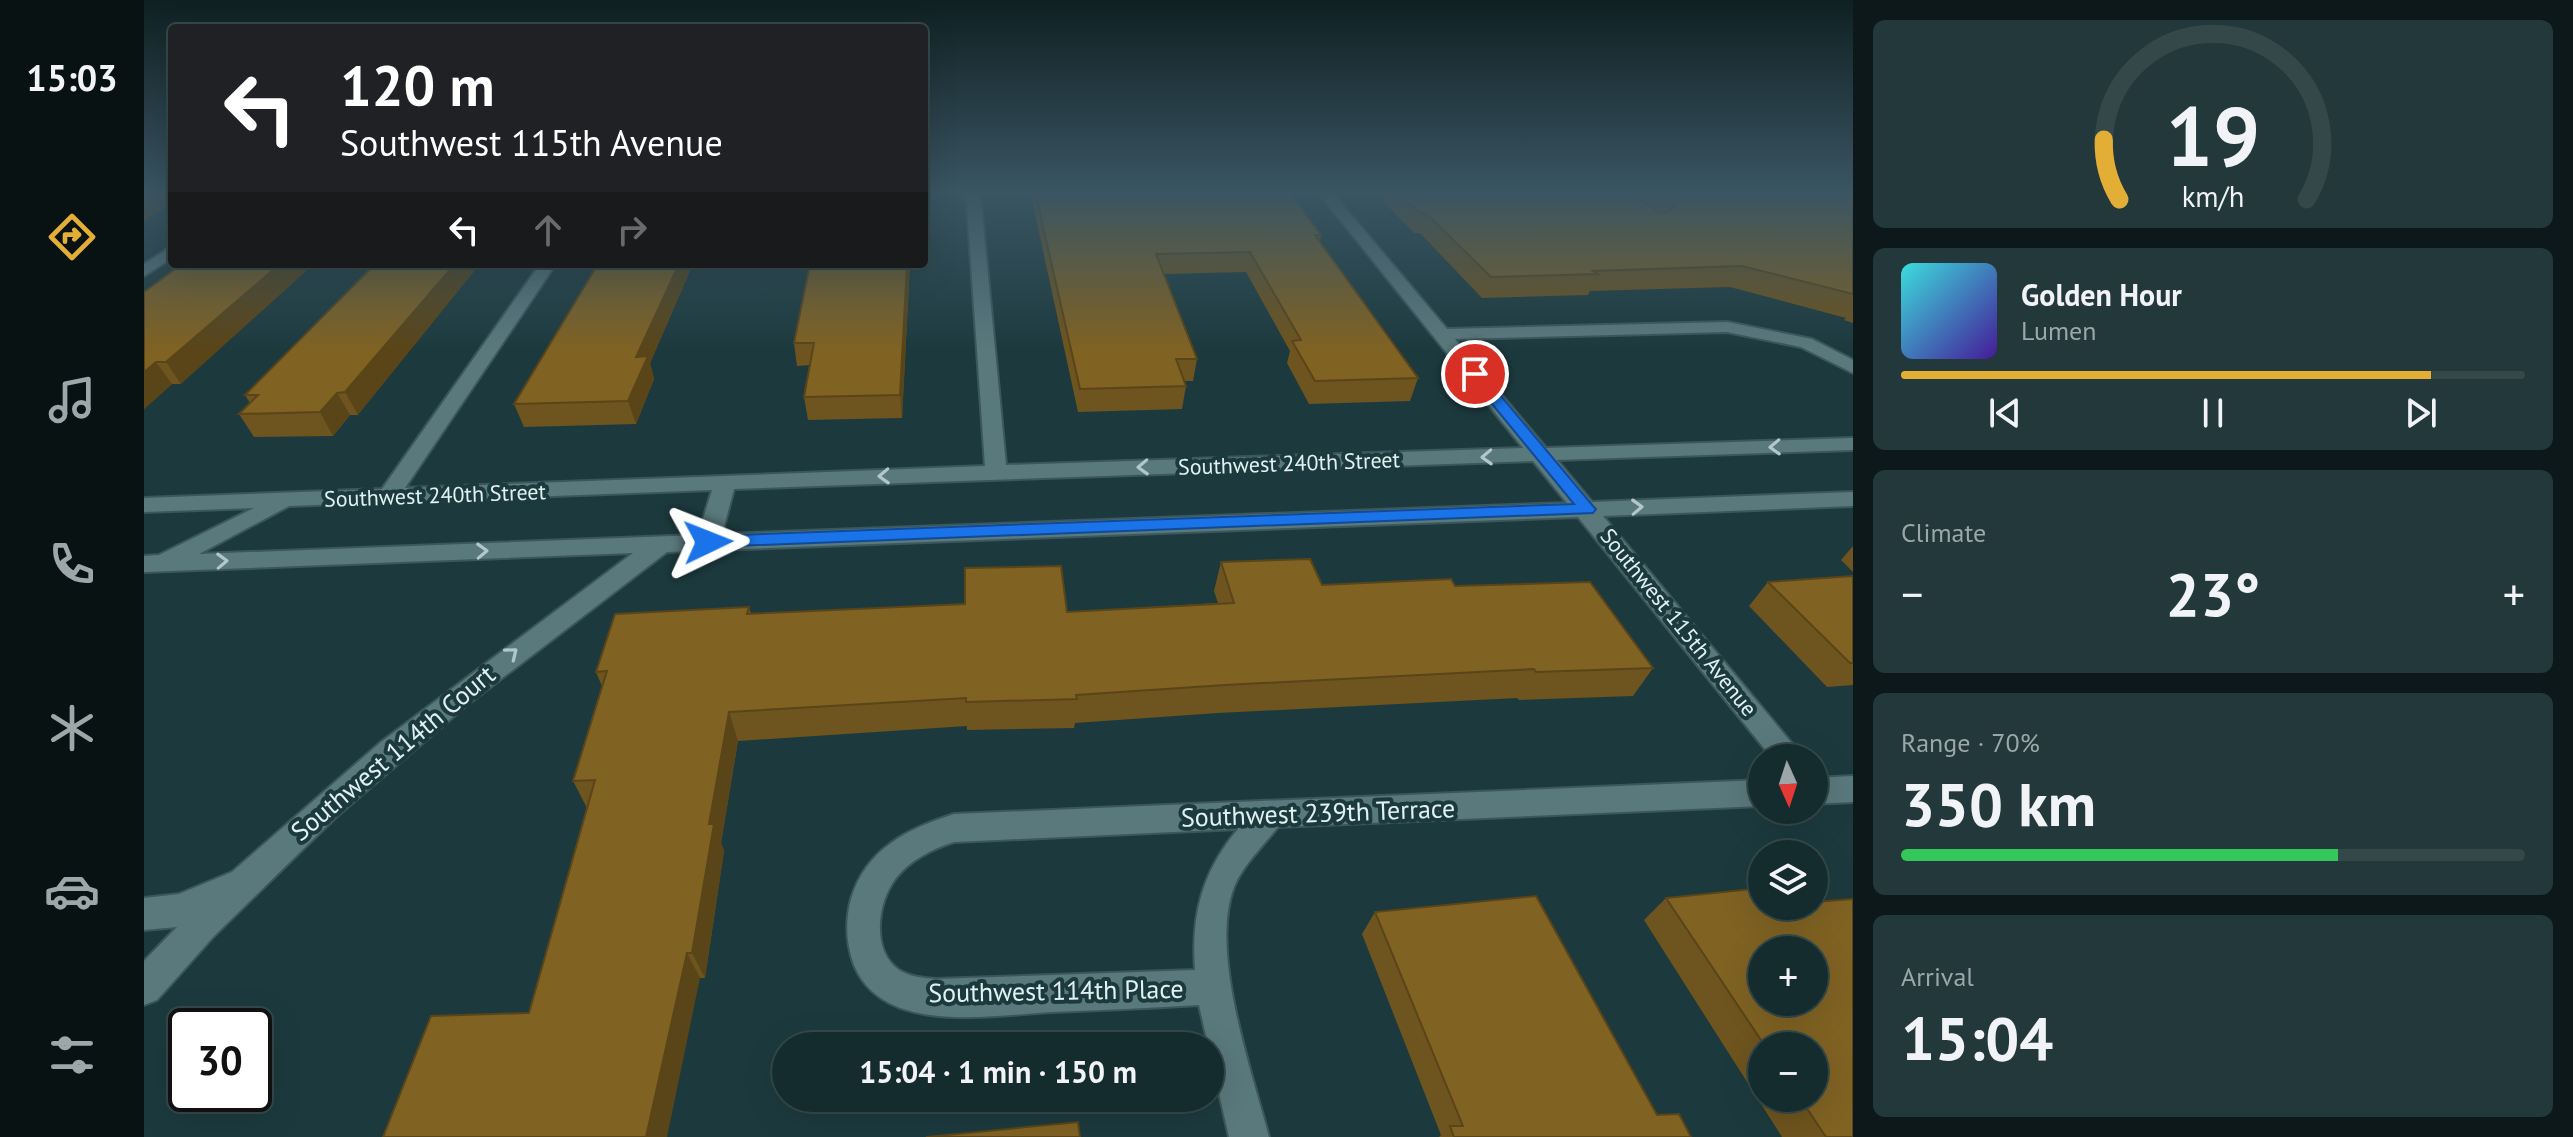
<!DOCTYPE html>
<meta charset="utf-8">
<style>
:root{--surface:#152c2e;--page:#22383a;--text:#f1f3f6;--muted:#9da7aa;--line:#34484a;--accent:#e3ae35}
body{margin:0;font-family:"PT Sans",sans-serif;background:var(--page);color:var(--text);height:100vh;display:flex;flex-direction:column;font-size:30px;white-space:nowrap}
*{box-sizing:border-box;margin:0}
p{font-size:26px;color:var(--muted)}
.icon{flex:none;width:44px;height:44px;fill:none;stroke:currentColor;stroke-width:2;stroke-linecap:round;stroke-linejoin:round}
.map{position:relative;flex:1;overflow:hidden}
.details{display:flex;flex-direction:column;gap:20px;padding:20px;background:#0c1819;width:720px}
.details>*{flex:none}
.hud{position:absolute;left:24px;top:24px;width:760px;height:244px;border-radius:8px;box-shadow:0 8px 32px #0002,0 0 0 2px var(--line);background:#202124;color:#fff;overflow:hidden}
.needle{width:52px;rotate:177deg}
.buttons{position:absolute;left:1604px;top:744px;display:grid;gap:16px}
.buttons a{display:grid;place-items:center;width:80px;height:80px;border-radius:50%;background:var(--surface);box-shadow:0 8px 32px #0002,0 0 0 2px var(--line);font-size:40px}
.speed{position:absolute;left:24px;top:1008px;display:flex;gap:16px;font-size:40px;font-weight:700;text-align:center}
.speed>*{display:grid;place-content:center;width:104px;height:104px;border-radius:50%;background:var(--surface);box-shadow:0 8px 32px #0002,0 0 0 2px var(--line);line-height:1}
.speed .limit{border:4px solid #111;border-radius:12px;background:#fff;color:#111}
.pin{position:absolute;display:grid;place-items:center;width:68px;height:68px;color:#fff;margin:-34px;border:4px solid #fff;border-radius:50%;box-shadow:0 2px 8px #0007}
.me{position:absolute;width:88px;margin:-44px;rotate:88deg;stroke-linejoin:round;filter:drop-shadow(0 0 6px #0008)}
.turn{display:flex;align-items:center;gap:28px;height:168px;padding:0 40px;font-size:36px}
.turn .icon{width:104px;height:104px;stroke-width:2.5}
.turn b{display:block;font-size:56px;line-height:68px}
.lanes{display:flex;align-items:center;height:76px;padding:0 40px;background:#0003;justify-content:center;gap:40px;direction:ltr}
.lanes .off{opacity:.35}
.big{font-size:60px;font-weight:800;line-height:1.1}
.details .tile{flex:1;display:flex;flex-direction:column;justify-content:center;gap:12px;min-width:0;padding:0 28px;border-radius:12px;background:var(--page)}
.details .dial{align-items:center;gap:0}
.dial svg{height:208px;overflow:visible;fill:none;stroke:var(--line);stroke-width:7;stroke-linecap:round;text-anchor:middle}
.dial text{fill:var(--text);stroke:none}
.song{display:flex;align-items:center;gap:24px}
.cover{width:96px;height:96px;border-radius:12px;background:linear-gradient(135deg,hsl(180 70% 55%),hsl(260 70% 35%))}
.played{height:8px;border-radius:4px;background:linear-gradient(90deg,var(--accent) 85%,var(--line) 85%)}
.keys{display:flex;justify-content:space-around;direction:ltr}
.heat{display:flex;justify-content:space-between;align-items:center;font-size:44px;direction:ltr}
.charge{height:12px;border-radius:6px;background:linear-gradient(90deg,#34c759 70%,var(--line) 0)}
.trip{position:absolute;left:628px;top:1032px;width:452px;height:80px;border-radius:40px;background:var(--surface);box-shadow:0 8px 32px #0002,0 0 0 2px var(--line);font-weight:800;line-height:80px;text-align:center}
main{display:flex;flex:1;min-height:0}
.tab-bar{display:flex;flex-direction:column;width:144px;justify-content:space-around;align-items:center;background:#081212;color:var(--muted)}
.tab-bar .icon{width:56px;height:56px}
.tab-bar .selected{color:var(--accent)}
.tab-bar b{font-size:36px;color:var(--text)}
.map>svg:first-child{display:block}
.lines{fill:none;stroke-linecap:round;stroke-linejoin:round}
.minor-casing{stroke:#3c575b;stroke-width:4}
.minor{fill:#5a797d;fill-rule:evenodd}
.wall{fill:#6e541e;fill-rule:evenodd}
.shaded-wall{fill:#5a4518}
.building{fill:#806223;stroke:#5a4518;stroke-width:2;fill-rule:evenodd}
.oneway{stroke:#b1c7ca}
.route{fill:#1a73e8;stroke:#114b97;stroke-width:2}
.labels{text-anchor:middle;stroke-width:8;stroke-linejoin:round;paint-order:stroke}
.street-label{font-size:22px;fill:#e0f1f3;stroke:#1c3a3e}
.near-street-label{font-size:26px;fill:#e0f1f3;stroke:#1c3a3e}
</style>
<main>
<nav class="tab-bar">
<b>15:03</b>
<svg class="icon selected" aria-label="directions" viewBox="0 0 24 24"><path d="M12 3l9 9-9 9-9-9zM9 14v-3h6M13 9l2 2-2 2"/></svg>
<svg class="icon" aria-label="music" viewBox="0 0 24 24"><path d="M9 18V5l10-2v13"/><circle cx="6" cy="18" r="3"/><circle cx="16" cy="16" r="3"/></svg>
<svg class="icon" aria-label="phone" viewBox="0 0 24 24"><path d="M5 4h4l2 5-3 2q2 4 5 5l2-3 5 2v4C11 20 4 13 5 4z"/></svg>
<svg class="icon" aria-label="climate" viewBox="0 0 24 24"><path d="M12 3v18M4 7l16 10M4 17L20 7"/></svg>
<svg class="icon" aria-label="car" viewBox="0 0 24 24"><path d="M5 17H2v-5l4-1 3-4h7l3 4 3 1v5h-3M9 17h6M6 11h13"/><circle cx="7" cy="17" r="2"/><circle cx="17" cy="17" r="2"/></svg>
<svg class="icon" aria-label="filters" viewBox="0 0 24 24"><path d="M4 7h16M4 17h16"/><circle cx="9" cy="7" r="2"/><circle cx="15" cy="17" r="2"/></svg>
</nav>
<div class="map">
<svg width="1709" height="1137" viewBox="0 0 1709 1137">
<rect width="100%" height="100%" fill="#1c3a3e"/>
<g class="lines">
<defs>
<g id="minor">
<path d="M 822,191 L 836,191 L 862,465 L 1379,448 L 1173,191 L 1187,191 L 1303,329 L 1583,322 L 1668,339 L 1709,360 L 1709,373 L 1657,347 L 1583,332 L 1311,339 L 1402,448 L 1709,438 L 1709,450 L 1413,460 L 1448,502 L 1709,492 L 1709,506 L 1459,516 L 1660,758 L 1628,758 L 1434,517 L 523,552 L 323,705 L 193,816 L 70,936 L 13,1000 L 0,1005 L 0,961 L 33,927 L 0,930 L 0,898 L 35,894 L 88,872 L 237,742 L 489,553 L 0,572 L 0,556 L 15,555 L 110,508 L 0,512 L 0,498 L 238,489 L 396,264 L 412,264 L 261,488 L 841,466 ZM 1389,461 L 1423,503 L 578,534 L 590,489 ZM 568,490 L 554,535 L 55,554 L 145,506 Z"/>
<polygon points="28,246 28,258 0,276 0,264"/>
<polygon points="1709,776 1709,802 1670,804 1670,778"/>
<path d="M 1618,780 L 1618,806 L 1134,827 C 1119,846 1099,865 1090,887 C 1065,952 1108,1072 1125,1137 L 1085,1137 L 1055,1005 C 1007,1008 958,1010 909,1012 C 847,1015 739,1036 710,965 C 702,943 701,922 707,899 C 722,849 763,829 810,814 ZM 1094,829 C 1058,872 1047,915 1051,970 L 792,979 C 779,978 766,977 755,970 C 727,951 733,902 752,878 C 766,860 788,849 810,842 Z"/>
</g>
</defs>
<!-- minor casing -->
<use href="#minor" class="minor-casing"/>
<!-- minor -->
<use href="#minor" class="minor"/>
</g>
<!-- wall -->
<g class="wall">
<polygon points="886,191 1145,191 1177,235 1176,242 1274,378 1266,401 1165,404 1143,363 1146,351 1102,272 1020,274 1053,359 1049,381 1040,381 1042,386 1038,409 934,412"/>
<polygon points="1229,191 1709,191 1709,323 1700,320 1702,318 1586,287 1446,291 1444,295 1338,298 1276,233 1270,233"/>
<polygon points="231,264 214,415 206,415 189,436 110,437 95,414 106,403 101,395"/>
<polygon points="454,264 549,264 506,363 510,379 492,424 380,427 370,404"/>
<polygon points="666,264 766,264 758,418 664,420 660,397 666,365 653,366 650,343"/>
<polygon points="0,292 37,384 28,384 0,409"/>
<polygon points="1709,546 1709,572 1697,560"/>
<polygon points="1077,562 1178,585 1311,586 1509,668 1489,696 1375,700 1373,698 1074,713 931,723 930,728 823,730 823,726 594,741 577,843 580,851 561,978 556,978 443,808 429,781 458,686 452,672 605,607 607,614 923,612 1074,603 1070,591"/>
<polygon points="1709,576 1709,685 1683,687 1605,606 1624,582"/>
<path d="M 1522,898 L 1618,906 L 1709,1137 L 1638,1137 L 1500,920 ZM 1618,1046 L 1670,1046 L 1670,1098 L 1618,1098 Z"/>
<polygon points="1231,912 1513,1115 1547,1137 1295,1137 1297,1135 1218,934"/>
</g>
<!-- shaded-wall -->
<g class="shaded-wall">
<polygon points="5,191 28,191 28,203 0,221 0,194"/>
<polygon points="136,264 170,264 37,384 22,362"/>
<polygon points="311,264 336,264 214,415 201,392"/>
<polygon points="535,264 549,264 506,363 510,379 492,424 484,401 492,357"/>
<polygon points="763,264 766,264 758,418 756,395"/>
<polygon points="12,362 28,384 0,409 0,372"/>
<polygon points="193,393 206,415 189,436 176,412"/>
<polygon points="585,712 594,741 577,843 580,851 561,978 548,953 565,824"/>
<polygon points="543,953 556,978 523,1137 502,1137"/>
</g>
<!-- building -->
<g class="building">
<polygon points="891,191 1145,191 1177,235 1171,235 1274,378 1171,381 1148,341 1157,340 1106,252 1012,254 1053,359 1032,359 1042,386 936,389"/>
<polygon points="1253,191 1484,191 1514,212 1522,213 1531,206 1510,191 1709,191 1709,294 1598,266 1449,271 1454,274 1347,277 1282,213 1276,213"/>
<polygon points="38,264 136,264 22,362 12,362 0,372 0,292"/>
<polygon points="231,264 311,264 201,392 193,393 176,412 95,414 114,395 101,395"/>
<polygon points="454,264 535,264 492,357 504,356 484,401 370,404"/>
<polygon points="666,264 763,264 756,395 660,397 670,343 650,343"/>
<polygon points="1166,559 1178,585 1307,579 1311,586 1446,582 1509,668 1392,672 1390,669 1081,685 932,695 933,699 822,702 822,698 585,712 565,824 570,824 548,953 543,953 502,1137 239,1137 287,1016 385,1013 451,780 429,781 463,671 452,672 471,614 605,607 603,614 821,604 821,568 917,566 923,612 1090,603 1077,562"/>
<polygon points="1709,576 1709,663 1706,663 1624,582"/>
<path d="M 1618,888 L 1618,906 L 1670,906 L 1670,902 L 1709,899 L 1709,1137 L 1682,1137 L 1656,1098 L 1670,1098 L 1670,1046 L 1621,1046 L 1522,898 ZM 1618,950 L 1670,950 L 1670,1002 L 1618,1002 Z"/>
<polygon points="1392,896 1513,1115 1535,1114 1547,1137 1310,1137 1306,1126 1319,1126 1231,912"/>
<polygon points="934,1122 936,1137 782,1137"/>
</g>
<!-- one-way arrows -->
<defs><path id="oneway-chevron" d="M-2-3.5L2.5 0L-2 3.5" fill="none" stroke-width="1.6" stroke-linecap="round" stroke-linejoin="round" transform="scale(2)"/></defs>
<g class="oneway">
<use href="#oneway-chevron" transform="translate(1631 447) rotate(178)"/>
<use href="#oneway-chevron" transform="translate(1343 457) rotate(178)"/>
<use href="#oneway-chevron" transform="translate(999 467) rotate(178)"/>
<use href="#oneway-chevron" transform="translate(740 476) rotate(178)"/>
<use href="#oneway-chevron" transform="translate(1493 507) rotate(-2)"/>
<use href="#oneway-chevron" transform="translate(338 551) rotate(-2)"/>
<use href="#oneway-chevron" transform="translate(78 561) rotate(-2)"/>
<use href="#oneway-chevron" transform="translate(368 653) rotate(-39)"/>
</g>
<!-- sky -->
<linearGradient id="sky" x2="0" y2="1"><stop stop-color="#0f2022"/><stop offset="0.55" stop-color="#3a5563"/><stop offset="1" stop-color="#3a5563" stop-opacity="0"/></linearGradient>
<rect width="1709" height="350" fill="url(#sky)"/>
<!-- route -->
<polygon class="route" points="1331,369 1336,371 1449,506 1452,509 1449,513 564,547 555,542 564,536 1430,504 1326,377 1326,371"/>
<g class="labels">
<!-- street labels -->
<g class="street-label">
<text transform="translate(1145 463) rotate(-2)" y="8">Southwest 240th Street</text>
<text transform="translate(291 495) rotate(-2)" y="8">Southwest 240th Street</text>
<text transform="translate(1535 622) rotate(51)" y="8">Southwest 115th Avenue</text>
</g>
<!-- near-street labels -->
<g class="near-street-label">
<text transform="translate(249 753) rotate(-40)" y="9">Southwest 114th Court</text>
<text transform="translate(1174 813) rotate(-2)" y="9">Southwest 239th Terrace</text>
<text transform="translate(912 991) rotate(-1)" y="9">Southwest 114th Place</text>
</g>
</g>
</svg>
<div class="buttons">
<a><svg class="needle" viewBox="-14 -14 28 28"><path d="M0-13l5 13h-10z" fill="#e53935"/><path d="M0 13l5-13h-10z" fill="#9da7aa"/></svg></a>
<a><svg class="icon" aria-label="layers" viewBox="0 0 24 24"><path d="M12 4l9 5-9 5-9-5zM3 14l9 5 9-5"/></svg></a>
<a>+</a>
<a>−</a>
</div>
<div class="speed"><div class="limit">30</div></div>
<div class="pin" style="left:1331px;top:374px;background:#d93025"><svg class="icon" aria-label="arrive" viewBox="0 0 24 24"><path d="M6 21V4h12l-3 4 3 4H6"/></svg></div>
<svg class="me" style="left:564px;top:542px" viewBox="-20 -20 40 40"><path d="M0-17L14 15 0 8-14 15z" fill="#1a73e8" stroke="#fff" stroke-width="4"/></svg>
<div class="trip">15:04 · 1 min · 150 m</div>
<div class="hud">
<div class="turn"><svg class="icon" aria-label="left" viewBox="0 0 24 24"><path d="M17 20v-9H6M10 6l-5 5 5 5"/></svg><div><b>120 m</b>Southwest 115th Avenue</div></div>
<div class="lanes"><svg class="icon" aria-label="left" viewBox="0 0 24 24"><path d="M17 20v-9H6M10 6l-5 5 5 5"/></svg><svg class="icon off" aria-label="ahead" viewBox="0 0 24 24"><path d="M12 20V5M6 11l6-6 6 6"/></svg><svg class="icon off" aria-label="right" viewBox="0 0 24 24"><path d="M7 20v-9h11M14 6l5 5-5 5"/></svg></div>
</div>
</div>
<section class="details">
<div class="tile dial"><svg viewBox="0 0 100 80">
<path d="M14 69A42 42 0 1 1 86 69"/>
<path d="M14 69A42 42 0 0 1 8 46" stroke="#e3ae35"/>
<text x="50" y="56" font-size="32" font-weight="700">19</text>
<text x="50" y="72" font-size="11">km/h</text>
</svg></div>
<div class="tile">
<div class="song"><i class="cover"></i><div><b>Golden Hour</b><p>Lumen</p></div></div>
<div class="played"></div>
<div class="keys"><svg class="icon" aria-label="previous" viewBox="0 0 24 24"><path d="M18 5L8 12l10 7zM5 5v14"/></svg><svg class="icon" aria-label="pause" viewBox="0 0 24 24"><path d="M8 5v14M16 5v14"/></svg><svg class="icon" aria-label="next" viewBox="0 0 24 24"><path d="M6 5l10 7-10 7zM19 5v14"/></svg></div>
</div>
<div class="tile"><p>Climate</p>
<div class="heat"><a>−</a><b class="big">23°</b><a>+</a></div>
</div>
<div class="tile"><p>Range · 70%</p><b class="big">350 km</b><div class="charge"></div></div>
<div class="tile"><p>Arrival</p><b class="big">15:04</b></div>
</section>
</main>
